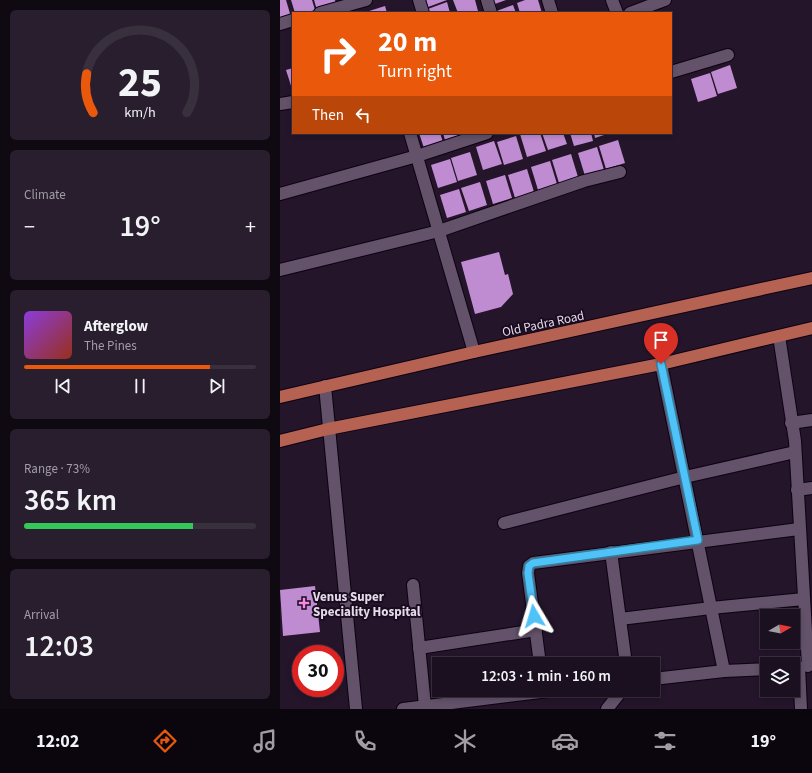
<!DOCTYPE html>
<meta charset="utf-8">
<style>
:root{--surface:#1b1020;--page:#281e2d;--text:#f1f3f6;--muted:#a09da5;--line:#39303e;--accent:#ea580c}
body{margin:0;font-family:"Source Sans 3",sans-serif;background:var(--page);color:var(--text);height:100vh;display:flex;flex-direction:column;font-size:15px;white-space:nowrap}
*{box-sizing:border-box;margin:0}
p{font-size:13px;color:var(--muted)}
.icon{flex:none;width:22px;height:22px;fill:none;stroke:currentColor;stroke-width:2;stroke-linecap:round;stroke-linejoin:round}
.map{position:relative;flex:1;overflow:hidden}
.drawer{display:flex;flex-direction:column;gap:10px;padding:10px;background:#0f0912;width:280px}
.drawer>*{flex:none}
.hud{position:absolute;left:12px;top:12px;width:380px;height:122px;border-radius:0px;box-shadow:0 2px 6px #0003,0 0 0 1px var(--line);background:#ea580c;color:#fff;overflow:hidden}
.needle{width:26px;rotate:80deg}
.buttons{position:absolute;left:480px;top:609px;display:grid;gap:8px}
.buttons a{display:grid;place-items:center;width:40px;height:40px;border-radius:0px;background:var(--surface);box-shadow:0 2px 6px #0003,0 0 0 1px var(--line);font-size:20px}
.speed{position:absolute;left:12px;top:645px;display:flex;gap:8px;font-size:20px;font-weight:700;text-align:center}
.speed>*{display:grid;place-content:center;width:52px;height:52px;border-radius:50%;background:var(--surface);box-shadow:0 2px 6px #0003,0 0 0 1px var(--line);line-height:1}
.speed .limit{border:6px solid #d22;background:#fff;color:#111}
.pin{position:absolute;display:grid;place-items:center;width:34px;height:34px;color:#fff;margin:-41px -17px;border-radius:50% 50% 50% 0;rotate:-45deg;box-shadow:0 0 4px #0007}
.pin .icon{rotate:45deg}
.me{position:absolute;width:44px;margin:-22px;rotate:353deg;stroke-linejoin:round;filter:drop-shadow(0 0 3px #0008)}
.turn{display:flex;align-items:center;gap:14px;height:84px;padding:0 20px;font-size:18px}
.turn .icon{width:52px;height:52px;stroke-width:2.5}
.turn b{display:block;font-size:28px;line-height:34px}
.then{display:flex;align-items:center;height:38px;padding:0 20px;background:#0003;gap:8px;font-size:15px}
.big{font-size:30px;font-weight:600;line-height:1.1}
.drawer .card{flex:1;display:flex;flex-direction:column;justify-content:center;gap:6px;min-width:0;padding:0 14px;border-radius:6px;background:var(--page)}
.drawer .dial{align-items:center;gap:0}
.dial svg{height:104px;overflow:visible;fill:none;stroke:var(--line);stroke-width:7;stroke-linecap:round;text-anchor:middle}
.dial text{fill:var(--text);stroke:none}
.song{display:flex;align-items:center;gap:12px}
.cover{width:48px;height:48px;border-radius:6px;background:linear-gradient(135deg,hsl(270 70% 55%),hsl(10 70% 35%))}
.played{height:4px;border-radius:2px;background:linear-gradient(90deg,var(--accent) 80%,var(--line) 80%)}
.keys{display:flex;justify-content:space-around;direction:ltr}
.heat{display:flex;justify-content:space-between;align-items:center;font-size:22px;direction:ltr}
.charge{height:6px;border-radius:3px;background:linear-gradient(90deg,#34c759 73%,var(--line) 0)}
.trip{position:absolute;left:152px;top:657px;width:228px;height:40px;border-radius:0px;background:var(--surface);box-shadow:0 2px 6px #0003,0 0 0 1px var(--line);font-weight:600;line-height:40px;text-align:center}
.dock{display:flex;height:64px;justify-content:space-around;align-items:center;background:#0b060d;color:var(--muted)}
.dock .icon{width:28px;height:28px}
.dock .selected{color:var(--accent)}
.dock b{font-size:18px;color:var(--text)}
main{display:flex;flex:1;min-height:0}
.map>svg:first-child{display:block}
.building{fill:#c08cd1}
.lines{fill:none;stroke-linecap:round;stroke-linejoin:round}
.minor-casing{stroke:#0d0212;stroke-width:14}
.major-casing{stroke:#0d0212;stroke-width:14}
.minor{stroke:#63526a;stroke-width:12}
.major{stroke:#b56253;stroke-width:12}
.route-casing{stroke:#337fa1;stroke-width:10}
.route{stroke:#4fc3f7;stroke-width:7}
.poi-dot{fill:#fa87e7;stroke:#1a0c20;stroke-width:1.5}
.labels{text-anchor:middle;stroke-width:4;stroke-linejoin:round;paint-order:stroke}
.street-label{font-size:13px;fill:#e4dae8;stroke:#1a0c20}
.poi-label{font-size:13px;font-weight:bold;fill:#e4dae8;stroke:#1a0c20;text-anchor:start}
</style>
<main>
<section class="drawer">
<div class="card dial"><svg viewBox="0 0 100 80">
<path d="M14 69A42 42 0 1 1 86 69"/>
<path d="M14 69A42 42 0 0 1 9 39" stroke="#ea580c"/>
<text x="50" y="56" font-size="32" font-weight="700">25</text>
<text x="50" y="72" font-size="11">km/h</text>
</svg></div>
<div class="card"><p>Climate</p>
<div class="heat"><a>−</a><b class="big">19°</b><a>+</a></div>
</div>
<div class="card">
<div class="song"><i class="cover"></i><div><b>Afterglow</b><p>The Pines</p></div></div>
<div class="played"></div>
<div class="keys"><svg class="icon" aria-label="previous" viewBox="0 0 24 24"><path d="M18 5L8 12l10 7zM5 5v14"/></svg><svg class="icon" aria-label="pause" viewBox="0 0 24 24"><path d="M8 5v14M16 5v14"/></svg><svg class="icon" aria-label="next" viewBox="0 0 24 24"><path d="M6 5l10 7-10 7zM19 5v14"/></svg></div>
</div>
<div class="card"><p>Range · 73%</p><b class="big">365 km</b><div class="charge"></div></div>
<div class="card"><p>Arrival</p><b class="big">12:03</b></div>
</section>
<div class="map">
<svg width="532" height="709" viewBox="0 0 532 709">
<rect width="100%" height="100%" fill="#24152a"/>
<!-- building -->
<g class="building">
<polygon points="0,0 6,0 11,17 0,20"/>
<polygon points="11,0 32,0 35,10 24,13 15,13"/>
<polygon points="34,0 55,0 56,4 37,10"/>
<polygon points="146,0 167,0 148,7"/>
<polygon points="173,0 195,0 198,11 192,13 178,13"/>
<polygon points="210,0 226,0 212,5"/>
<polygon points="245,0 258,0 262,13 240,13 237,3"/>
<polygon points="167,2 170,13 149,13 148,9"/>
<polygon points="233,5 236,13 215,13 214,12"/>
<polygon points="105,6 107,13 87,13 86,12"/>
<polygon points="450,65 457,88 438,94 431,72"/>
<polygon points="13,68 13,92 6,70"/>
<polygon points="430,73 437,96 418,102 411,79"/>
<polygon points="139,133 160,133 163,142 144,148"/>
<polygon points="163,133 186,133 165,140"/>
<polygon points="242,133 260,133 266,151 247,157 240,134"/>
<polygon points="262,133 283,133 287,144 268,150"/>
<polygon points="290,133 311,133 313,141 294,146"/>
<polygon points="314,133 330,133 315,138"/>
<polygon points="236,136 243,159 224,165 217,142"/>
<polygon points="338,140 345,163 326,169 319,146"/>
<polygon points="214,141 222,164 203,170 196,147"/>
<polygon points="317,147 324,170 305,176 298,153"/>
<polygon points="190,152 197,175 178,181 171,158"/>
<polygon points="291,154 298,177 279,183 272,160"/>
<polygon points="170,159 177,182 158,188 151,165"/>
<polygon points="270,161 277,184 258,190 251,167"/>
<polygon points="247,169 254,192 235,198 228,175"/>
<polygon points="225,175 232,198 213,204 206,181"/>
<polygon points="200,182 207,205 189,211 181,188"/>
<polygon points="179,189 186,212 167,218 160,195"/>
<polygon points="219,252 225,275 228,274 233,294 221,307 195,314 181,262"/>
<polygon points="35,586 40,632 3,636 0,590"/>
</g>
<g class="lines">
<defs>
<g id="minor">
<polyline points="139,0 143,13"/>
<polyline points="207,0 211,13"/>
<polyline points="268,0 272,13"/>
<polyline points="332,0 337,13"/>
<polyline points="40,13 86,0"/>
<polyline points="350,13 385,0"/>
<polyline points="0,24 13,20"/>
<polyline points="391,72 448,55"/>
<polyline points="0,104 13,102"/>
<polyline points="130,133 194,352"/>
<polyline points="0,194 137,156 207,133"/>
<polyline points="0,270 159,231 304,181 340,172"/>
<polyline points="499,336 515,441 528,666"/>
<polyline points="381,364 444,671"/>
<polyline points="45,386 76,709"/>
<polyline points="511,423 532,420"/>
<polyline points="517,490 532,488"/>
<polyline points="224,523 405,477 515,452"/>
<polyline points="331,552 346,664"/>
<polyline points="133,585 145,706"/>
<polyline points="340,619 431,608 524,599"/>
<polyline points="139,648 256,630"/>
<polyline points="260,664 248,573 249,566 253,563 519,529"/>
<polyline points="519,667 521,709"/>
<polyline points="373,679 444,671 487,669"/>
<polyline points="123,709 277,690"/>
<polyline points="327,709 342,690"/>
</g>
<g id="major">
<polyline points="0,397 194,352 532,278"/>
<polyline points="0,441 48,429 381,364 532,328"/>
</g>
</defs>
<!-- minor casing -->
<use href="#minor" class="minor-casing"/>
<!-- major casing -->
<use href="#major" class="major-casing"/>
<!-- minor -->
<use href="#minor" class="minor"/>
<!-- major -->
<use href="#major" class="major"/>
</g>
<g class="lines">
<defs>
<polyline id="route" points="254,616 248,573 249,566 253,563 418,540 381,364"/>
</defs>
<!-- route casing -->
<use href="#route" class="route-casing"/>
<!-- route -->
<use href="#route" class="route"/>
</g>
<!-- markers -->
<path class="poi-dot" d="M22 597h4v4h4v4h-4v4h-4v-4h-4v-4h4z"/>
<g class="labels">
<!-- street labels -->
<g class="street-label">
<text transform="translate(263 323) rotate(-12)" y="5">Old Padra Road</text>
</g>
<!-- poi labels -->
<g class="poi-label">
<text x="33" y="601">Venus Super<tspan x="33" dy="15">Speciality Hospital</tspan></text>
</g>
</g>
</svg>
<div class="buttons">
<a><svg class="needle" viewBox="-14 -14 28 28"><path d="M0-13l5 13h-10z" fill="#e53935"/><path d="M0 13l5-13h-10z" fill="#a09da5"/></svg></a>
<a><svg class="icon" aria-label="layers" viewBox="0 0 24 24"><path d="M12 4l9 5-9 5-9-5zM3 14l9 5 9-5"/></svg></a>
</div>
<div class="speed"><div class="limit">30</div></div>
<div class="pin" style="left:381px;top:364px;background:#d93025"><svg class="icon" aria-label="arrive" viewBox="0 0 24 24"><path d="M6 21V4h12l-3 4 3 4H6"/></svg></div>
<svg class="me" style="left:254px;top:616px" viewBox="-20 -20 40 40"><path d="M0-17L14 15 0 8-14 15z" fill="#4fc3f7" stroke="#fff" stroke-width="4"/></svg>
<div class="trip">12:03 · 1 min · 160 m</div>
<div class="hud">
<div class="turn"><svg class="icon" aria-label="right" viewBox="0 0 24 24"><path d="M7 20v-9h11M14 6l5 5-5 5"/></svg><div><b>20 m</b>Turn right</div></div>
<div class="then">Then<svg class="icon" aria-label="left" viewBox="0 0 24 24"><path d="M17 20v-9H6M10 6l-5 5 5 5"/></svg></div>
</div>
</div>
</main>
<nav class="dock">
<b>12:02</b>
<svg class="icon selected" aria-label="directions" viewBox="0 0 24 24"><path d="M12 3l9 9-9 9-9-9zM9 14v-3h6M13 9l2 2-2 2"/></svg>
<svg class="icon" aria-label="music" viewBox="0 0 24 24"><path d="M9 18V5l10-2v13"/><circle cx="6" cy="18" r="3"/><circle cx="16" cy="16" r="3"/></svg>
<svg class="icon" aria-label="phone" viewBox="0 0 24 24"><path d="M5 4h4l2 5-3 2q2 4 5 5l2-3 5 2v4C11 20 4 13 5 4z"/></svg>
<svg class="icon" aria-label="climate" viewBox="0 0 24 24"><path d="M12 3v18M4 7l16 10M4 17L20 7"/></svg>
<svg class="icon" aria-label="car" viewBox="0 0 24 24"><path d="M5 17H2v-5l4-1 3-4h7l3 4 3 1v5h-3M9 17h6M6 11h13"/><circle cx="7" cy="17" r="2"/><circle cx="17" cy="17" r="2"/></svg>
<svg class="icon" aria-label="filters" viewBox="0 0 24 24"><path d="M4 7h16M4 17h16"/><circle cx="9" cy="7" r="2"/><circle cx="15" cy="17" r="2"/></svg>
<b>19°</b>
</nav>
